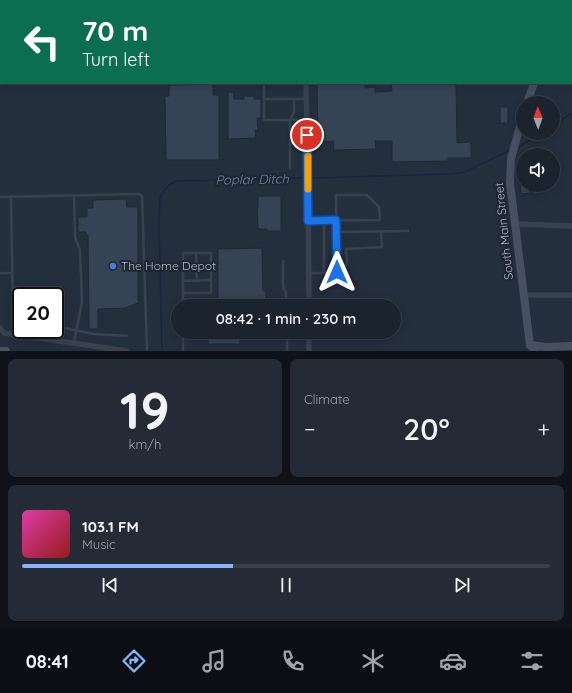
<!DOCTYPE html>
<meta charset="utf-8">
<style>
:root{--surface:#1b232e;--page:#242b36;--text:#f1f3f6;--muted:#a0a4aa;--line:#39404a;--accent:#8ab4f8}
body{margin:0;font-family:Quicksand,sans-serif;background:var(--page);color:var(--text);height:100vh;display:flex;flex-direction:column;font-size:15px;white-space:nowrap}
*{box-sizing:border-box;margin:0}
p{font-size:13px;color:var(--muted)}
.icon{flex:none;width:22px;height:22px;fill:none;stroke:currentColor;stroke-width:2;stroke-linecap:round;stroke-linejoin:round}
.map{position:relative;height:351px;overflow:hidden}
.side{display:flex;flex-direction:column;gap:8px;padding:8px;background:#0f1319;flex:1}
.side>*{flex:none}
.top-card{position:absolute;left:0px;top:0px;width:572px;height:84px;box-shadow:0 2px 10px #0003,0 0 0 1px var(--line);background:#0b6e4f;color:#fff;overflow:hidden}
.needle{width:26px;rotate:359deg}
.controls{position:absolute;left:516px;top:96px;display:grid;gap:8px}
.controls a{display:grid;place-items:center;width:44px;height:44px;border-radius:50%;background:var(--surface);box-shadow:0 2px 10px #0003,0 0 0 1px var(--line);font-size:20px}
.speed{position:absolute;left:12px;top:287px;display:flex;gap:8px;font-size:20px;font-weight:700;text-align:center}
.speed>*{display:grid;place-content:center;width:52px;height:52px;border-radius:50%;background:var(--surface);box-shadow:0 2px 10px #0003,0 0 0 1px var(--line);line-height:1}
.speed .limit{border:2px solid #111;border-radius:6px;background:#fff;color:#111}
.pin{position:absolute;display:grid;place-items:center;width:34px;height:34px;color:#fff;margin:-17px;border:2px solid #fff;border-radius:50%;box-shadow:0 1px 4px #0007}
.me{position:absolute;width:44px;margin:-22px;rotate:0deg;stroke-linejoin:round;filter:drop-shadow(0 0 3px #0008)}
.turn{display:flex;align-items:center;gap:14px;height:84px;padding:0 16px;font-size:18px}
.turn .icon{width:52px;height:52px;stroke-width:2.5}
.turn b{display:block;font-size:28px;line-height:34px}
.big{font-size:30px;font-weight:600;line-height:1.1}
.side .card{flex:1;display:flex;flex-direction:column;justify-content:center;gap:6px;min-width:0;padding:0 14px;border-radius:8px;background:var(--page)}
.side .dial{align-items:center;gap:0}
.dial b{font-size:52px;line-height:1}
.song{display:flex;align-items:center;gap:12px}
.cover{width:48px;height:48px;border-radius:6px;background:linear-gradient(135deg,hsl(320 70% 55%),hsl(0 70% 35%))}
.played{height:4px;border-radius:2px;background:linear-gradient(90deg,var(--accent) 40%,var(--line) 40%)}
.keys{display:flex;justify-content:space-around;direction:ltr}
.heat{display:flex;justify-content:space-between;align-items:center;font-size:22px;direction:ltr}
.side .tiles{flex:1;display:grid;gap:8px;grid-template-columns:1fr 1fr}
.card:last-child{grid-column:span 2}
.trip{position:absolute;left:171px;top:299px;width:230px;height:40px;border-radius:20px;background:var(--surface);box-shadow:0 2px 10px #0003,0 0 0 1px var(--line);font-weight:600;line-height:40px;text-align:center}
.tab-bar{display:flex;height:64px;justify-content:space-around;align-items:center;background:#0b0e12;color:var(--muted)}
.tab-bar .icon{width:28px;height:28px}
.tab-bar .current{color:var(--accent)}
.tab-bar b{font-size:18px;color:var(--text)}
.map>svg:first-child{display:block}
.lines{fill:none;stroke-linecap:round;stroke-linejoin:round}
.stream{stroke:#17263c;stroke-width:1.5}
.building{fill:#364354;stroke:#1f2835}
.lane{stroke:#38414e;stroke-width:2.5}
.street{stroke:#38414e;stroke-width:5.5}
.secondary{stroke:#465061;stroke-width:8}
.route-casing{stroke:#114b97;stroke-width:10}
.route{stroke:#1a73e8;stroke-width:7}
.slow{stroke:#f59e0b;stroke-width:7}
.shop-dot{fill:#3f7fe0;stroke:#1d2633;stroke-width:1.5}
.labels{text-anchor:middle;stroke-width:4;stroke-linejoin:round;paint-order:stroke}
.street-label{font-size:12px;fill:#b4bcc9;stroke:#1d2633}
.poi-label{font-size:12px;fill:#b4bcc9;stroke:#1d2633;text-anchor:start}
.water-label{font-size:13px;font-style:italic;fill:#6d86a8;stroke:#1d2633}
</style>
<div class="map">
<svg width="572" height="351" viewBox="0 0 572 351">
<rect width="100%" height="100%" fill="#242f3e"/>
<g class="lines">
<!-- stream -->
<g class="stream">
<polyline points="553,126 572,113"/>
<polyline points="518,147 542,133"/>
<polyline points="310,178 451,174 464,172 511,150"/>
<polyline points="162,349 159,223 160,197 168,186 176,181 306,178"/>
</g>
</g>
<!-- building -->
<g class="building">
<polygon points="391,83 456,83 457,143 471,142 471,158 448,158 448,161 392,162 392,141 375,141 376,149 334,150 333,141 318,142 317,84 365,84 365,88 375,87 375,92 392,91"/>
<polygon points="213,84 213,95 219,95 219,160 166,160 165,96 169,96 169,85"/>
<polygon points="228,92 234,92 234,99 244,99 244,96 254,96 254,99 261,99 261,118 257,118 258,130 255,130 256,138 228,139"/>
<rect x="500" y="107" width="8" height="16"/>
<polygon points="534,149 548,149 548,155 535,155"/>
<polygon points="523,169 523,182 520,182 519,170"/>
<polygon points="520,185 529,185 530,193 521,194"/>
<polygon points="258,196 281,196 281,231 267,231 267,229 258,229 257,207 258,207"/>
<polygon points="126,199 127,207 138,207 138,303 125,308 98,309 98,329 89,329 88,235 86,235 86,232 78,232 78,217 87,217 87,208 93,208 93,200"/>
<polygon points="262,248 263,291 266,291 266,302 262,302 262,306 208,306 208,302 218,302 218,249"/>
<polygon points="208,332 262,332 262,338 240,338 240,344 208,344"/>
</g>
<g class="lines">
<!-- lane -->
<g class="lane">
<polyline points="571,21 572,21"/>
<polyline points="571,41 572,41"/>
<polyline points="264,83 264,120 306,120"/>
<polyline points="264,99 305,99"/>
<polyline points="290,168 290,120 294,112 294,99"/>
<polyline points="11,196 13,316 16,319 21,320"/>
<polyline points="0,197 139,194 142,196 147,351"/>
<polyline points="324,220 324,272"/>
<path d="M 310,221 C 333,220 356,220 380,220 L 379,207 L 367,195 L 336,195 L 337,272"/>
<polyline points="336,232 408,231"/>
<polyline points="196,253 197,281"/>
<polyline points="283,261 283,286 286,293 286,306"/>
<polyline points="0,273 12,273"/>
<path d="M 309,273 C 319,273 345,276 347,262 C 347,258 346,253 346,249 L 382,247 L 381,232"/>
<polyline points="183,281 211,280"/>
<path d="M 183,293 L 211,293 L 211,253 L 183,253 C 183,271 183,288 183,306"/>
<polyline points="55,326 94,334 127,336"/>
<polyline points="183,332 183,351"/>
<polyline points="287,332 287,351"/>
<polyline points="74,342 82,302 80,250 75,237 74,195"/>
</g>
<!-- street -->
<g class="street">
<polyline points="0,81 1,81"/>
<polyline points="306,83 308,181 309,306"/>
<polyline points="514,224 572,226"/>
<polyline points="523,295 572,295"/>
<polyline points="0,328 4,333 127,351"/>
<polyline points="309,332 309,351"/>
</g>
<!-- secondary -->
<g class="secondary">
<polyline points="539,1 539,0"/>
<polyline points="527,103 534,83"/>
<polyline points="523,115 511,159 510,183 530,345 535,351"/>
<polyline points="530,345 546,347 572,346"/>
<polyline points="0,351 6,351"/>
</g>
</g>
<g class="lines">
<defs>
<polyline id="route" points="307,135 308,221 336,220 337,272"/>
</defs>
<!-- route casing -->
<use href="#route" class="route-casing"/>
<!-- route -->
<use href="#route" class="route"/>
<!-- slow -->
<polyline class="slow" points="308,156 308,189"/>
</g>
<!-- markers -->
<circle class="shop-dot" cx="113" cy="266" r="4"/>
<g class="labels">
<!-- street labels -->
<g class="street-label">
<text transform="translate(504 231) rotate(-96)" y="4">South Main Street</text>
</g>
<!-- poi labels -->
<g class="poi-label">
<text x="121" y="270">The Home Depot</text>
</g>
<!-- water labels -->
<g class="water-label">
<text transform="translate(252 179) rotate(-1)" y="5">Poplar Ditch</text>
</g>
</g>
</svg>
<div class="controls">
<a><svg class="needle" viewBox="-14 -14 28 28"><path d="M0-13l5 13h-10z" fill="#e53935"/><path d="M0 13l5-13h-10z" fill="#a0a4aa"/></svg></a>
<a><svg class="icon" aria-label="sound" viewBox="0 0 24 24"><path d="M4 9h4l5-4v14l-5-4H4zM17 9q2 3 0 6"/></svg></a>
</div>
<div class="speed"><div class="limit">20</div></div>
<div class="pin" style="left:307px;top:135px;background:#d93025"><svg class="icon" aria-label="arrive" viewBox="0 0 24 24"><path d="M6 21V4h12l-3 4 3 4H6"/></svg></div>
<svg class="me" style="left:337px;top:272px" viewBox="-20 -20 40 40"><path d="M0-17L14 15 0 8-14 15z" fill="#1a73e8" stroke="#fff" stroke-width="4"/></svg>
<div class="trip">08:42 · 1 min · 230 m</div>
<div class="top-card">
<div class="turn"><svg class="icon" aria-label="left" viewBox="0 0 24 24"><path d="M17 20v-9H6M10 6l-5 5 5 5"/></svg><div><b>70 m</b>Turn left</div></div>
</div>
</div>
<section class="side">
<div class="tiles">
<div class="card dial"><b>19</b><p>km/h</p></div>
<div class="card"><p>Climate</p>
<div class="heat"><a>−</a><b class="big">20°</b><a>+</a></div>
</div>
<div class="card">
<div class="song"><i class="cover"></i><div><b>103.1 FM</b><p>Music</p></div></div>
<div class="played"></div>
<div class="keys"><svg class="icon" aria-label="previous" viewBox="0 0 24 24"><path d="M18 5L8 12l10 7zM5 5v14"/></svg><svg class="icon" aria-label="pause" viewBox="0 0 24 24"><path d="M8 5v14M16 5v14"/></svg><svg class="icon" aria-label="next" viewBox="0 0 24 24"><path d="M6 5l10 7-10 7zM19 5v14"/></svg></div>
</div>
</div>
</section>
<nav class="tab-bar">
<b>08:41</b>
<svg class="icon current" aria-label="directions" viewBox="0 0 24 24"><path d="M12 3l9 9-9 9-9-9zM9 14v-3h6M13 9l2 2-2 2"/></svg>
<svg class="icon" aria-label="music" viewBox="0 0 24 24"><path d="M9 18V5l10-2v13"/><circle cx="6" cy="18" r="3"/><circle cx="16" cy="16" r="3"/></svg>
<svg class="icon" aria-label="phone" viewBox="0 0 24 24"><path d="M5 4h4l2 5-3 2q2 4 5 5l2-3 5 2v4C11 20 4 13 5 4z"/></svg>
<svg class="icon" aria-label="climate" viewBox="0 0 24 24"><path d="M12 3v18M4 7l16 10M4 17L20 7"/></svg>
<svg class="icon" aria-label="car" viewBox="0 0 24 24"><path d="M5 17H2v-5l4-1 3-4h7l3 4 3 1v5h-3M9 17h6M6 11h13"/><circle cx="7" cy="17" r="2"/><circle cx="17" cy="17" r="2"/></svg>
<svg class="icon" aria-label="filters" viewBox="0 0 24 24"><path d="M4 7h16M4 17h16"/><circle cx="9" cy="7" r="2"/><circle cx="15" cy="17" r="2"/></svg>
</nav>
